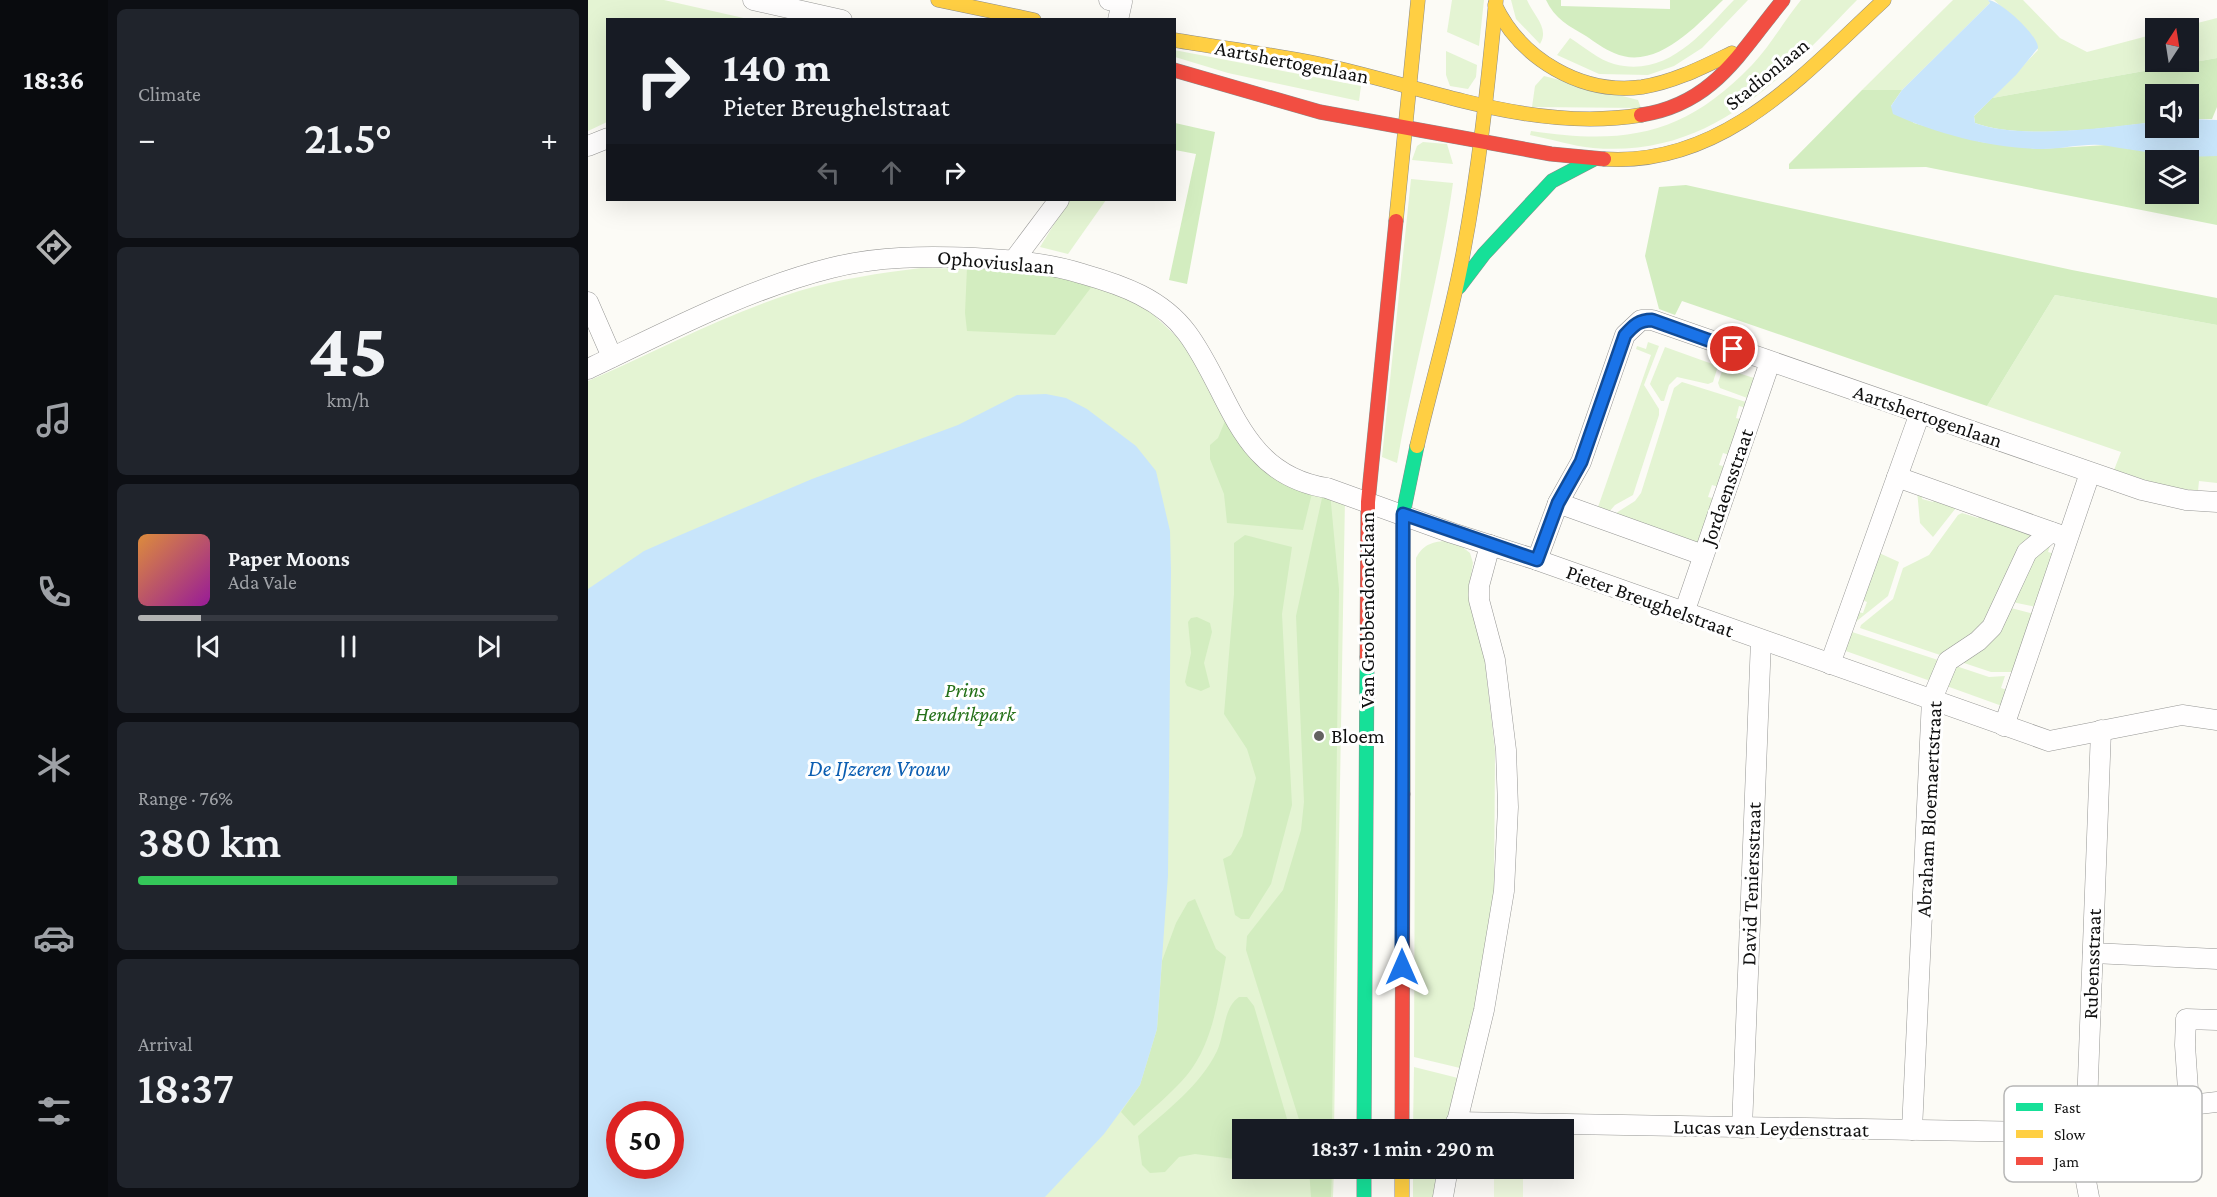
<!DOCTYPE html>
<meta charset="utf-8">
<style>
:root{--surface:#171b24;--page:#20242c;--text:#f1f3f6;--muted:#9ea1a6;--line:#363941;--accent:#b1b2b2}
body{margin:0;font-family:"Crimson Pro",serif;background:var(--page);color:var(--text);height:100vh;display:flex;flex-direction:column;font-size:22px;white-space:nowrap}
*{box-sizing:border-box;margin:0}
p{font-size:20px;color:var(--muted)}
.icon{flex:none;width:33px;height:33px;fill:none;stroke:currentColor;stroke-width:2;stroke-linecap:round;stroke-linejoin:round}
.map{position:relative;flex:1;overflow:hidden}
.drawer{display:flex;flex-direction:column;gap:9px;padding:9px;background:#0d0f14;width:480px}
.drawer>*{flex:none}
.top-card{position:absolute;left:18px;top:18px;width:570px;height:183px;border-radius:0px;box-shadow:0 6px 24px #0002;background:#171b24;color:var(--text);overflow:hidden}
.needle{width:39px;rotate:12deg}
.tools{position:absolute;left:1557px;top:18px;display:grid;gap:12px}
.tools a{display:grid;place-items:center;width:54px;height:54px;border-radius:0px;background:var(--surface);box-shadow:0 6px 24px #0002;font-size:30px}
.speed{position:absolute;left:18px;top:1101px;display:flex;gap:12px;font-size:30px;font-weight:700;text-align:center}
.speed>*{display:grid;place-content:center;width:78px;height:78px;border-radius:50%;background:var(--surface);box-shadow:0 6px 24px #0002;line-height:1}
.speed .limit{border:9px solid #d22;background:#fff;color:#111}
.pin{position:absolute;display:grid;place-items:center;width:51px;height:51px;color:#fff;margin:-26px;border:3px solid #fff;border-radius:50%;box-shadow:0 2px 6px #0007}
.me{position:absolute;width:66px;margin:-33px;rotate:0deg;stroke-linejoin:round;filter:drop-shadow(0 0 4px #0008)}
.turn{display:flex;align-items:center;gap:21px;height:126px;padding:0 18px;font-size:27px}
.turn .icon{width:78px;height:78px;stroke-width:2.5}
.turn b{display:block;font-size:42px;line-height:51px}
.lanes{display:flex;align-items:center;height:57px;padding:0 18px;background:#0003;justify-content:center;gap:30px;direction:ltr}
.lanes .off{opacity:.35}
.big{font-size:45px;font-weight:600;line-height:1.1}
.drawer .tile{flex:1;display:flex;flex-direction:column;justify-content:center;gap:9px;min-width:0;padding:0 21px;border-radius:9px;background:var(--page)}
.drawer .dial{align-items:center;gap:0}
.dial b{font-size:78px;line-height:1}
.song{display:flex;align-items:center;gap:18px}
.cover{width:72px;height:72px;border-radius:9px;background:linear-gradient(135deg,hsl(30 70% 55%),hsl(300 70% 35%))}
.played{height:6px;border-radius:3px;background:linear-gradient(90deg,var(--accent) 15%,var(--line) 15%)}
.keys{display:flex;justify-content:space-around;direction:ltr}
.heat{display:flex;justify-content:space-between;align-items:center;font-size:33px;direction:ltr}
.charge{height:9px;border-radius:4px;background:linear-gradient(90deg,#34c759 76%,var(--line) 0)}
.trip{position:absolute;left:644px;top:1119px;width:342px;height:60px;border-radius:0px;background:var(--surface);box-shadow:0 6px 24px #0002;font-weight:600;line-height:60px;text-align:center}
main{display:flex;flex:1;min-height:0}
.dock{display:flex;flex-direction:column;width:108px;justify-content:space-around;align-items:center;background:#090b0e;color:var(--muted)}
.dock .icon{width:42px;height:42px}
.dock .on{color:var(--accent)}
.dock b{font-size:27px;color:var(--text)}
.map>svg:first-child{display:block}
.green{fill:#e4f4d3;fill-rule:evenodd}
.forest{fill:#d3edc0;fill-rule:evenodd}
.pitch{fill:#eef8de}
.water{fill:#c8e5fb;fill-rule:evenodd}
.lines{fill:none;stroke-linecap:round;stroke-linejoin:round}
.street-casing{stroke:#969694;stroke-width:21}
.fast-casing{stroke:#8d8c8a;stroke-width:15}
.slow-casing{stroke:#8d8c8a;stroke-width:15}
.jam-casing{stroke:#8d8c8a;stroke-width:15}
.street{stroke:#fffefe;stroke-width:20}
.fast{stroke:#16e098;stroke-width:14}
.slow{stroke:#ffcf43;stroke-width:14}
.jam{stroke:#f24e42;stroke-width:14}
.route-casing{stroke:#114b97;stroke-width:15}
.route{stroke:#1a73e8;stroke-width:10}
.poi-dot{fill:#636260;stroke:#fff;stroke-width:2}
.labels{text-anchor:middle;stroke-width:6;stroke-linejoin:round;paint-order:stroke}
.street-label{font-size:21px;fill:#101010;stroke:#fff}
.park-label{font-size:21px;font-style:italic;fill:#247018;stroke:#fff}
.poi-label{font-size:21px;fill:#101010;stroke:#fff;text-anchor:start}
.water-label{font-size:22px;font-style:italic;fill:#0a5db1;stroke:#fff}
.key{fill:#fff;stroke:#b7b7b7;stroke-width:1.5}
.key-label{font-size:16px;fill:#101010}
</style>
<main>
<nav class="dock">
<b>18:36</b>
<svg class="icon on" aria-label="directions" viewBox="0 0 24 24"><path d="M12 3l9 9-9 9-9-9zM9 14v-3h6M13 9l2 2-2 2"/></svg>
<svg class="icon" aria-label="music" viewBox="0 0 24 24"><path d="M9 18V5l10-2v13"/><circle cx="6" cy="18" r="3"/><circle cx="16" cy="16" r="3"/></svg>
<svg class="icon" aria-label="phone" viewBox="0 0 24 24"><path d="M5 4h4l2 5-3 2q2 4 5 5l2-3 5 2v4C11 20 4 13 5 4z"/></svg>
<svg class="icon" aria-label="climate" viewBox="0 0 24 24"><path d="M12 3v18M4 7l16 10M4 17L20 7"/></svg>
<svg class="icon" aria-label="car" viewBox="0 0 24 24"><path d="M5 17H2v-5l4-1 3-4h7l3 4 3 1v5h-3M9 17h6M6 11h13"/><circle cx="7" cy="17" r="2"/><circle cx="17" cy="17" r="2"/></svg>
<svg class="icon" aria-label="filters" viewBox="0 0 24 24"><path d="M4 7h16M4 17h16"/><circle cx="9" cy="7" r="2"/><circle cx="15" cy="17" r="2"/></svg>
</nav>
<section class="drawer">
<div class="tile"><p>Climate</p>
<div class="heat"><a>−</a><b class="big">21.5°</b><a>+</a></div>
</div>
<div class="tile dial"><b>45</b><p>km/h</p></div>
<div class="tile">
<div class="song"><i class="cover"></i><div><b>Paper Moons</b><p>Ada Vale</p></div></div>
<div class="played"></div>
<div class="keys"><svg class="icon" aria-label="previous" viewBox="0 0 24 24"><path d="M18 5L8 12l10 7zM5 5v14"/></svg><svg class="icon" aria-label="pause" viewBox="0 0 24 24"><path d="M8 5v14M16 5v14"/></svg><svg class="icon" aria-label="next" viewBox="0 0 24 24"><path d="M6 5l10 7-10 7zM19 5v14"/></svg></div>
</div>
<div class="tile"><p>Range · 76%</p><b class="big">380 km</b><div class="charge"></div></div>
<div class="tile"><p>Arrival</p><b class="big">18:37</b></div>
</section>
<div class="map">
<svg width="1629" height="1197" viewBox="0 0 1629 1197">
<rect width="100%" height="100%" fill="#fcfbf6"/>
<!-- green -->
<g class="green">
<polygon points="0,0 76,0 160,19 20,20 19,122 0,131"/>
<polygon points="864,0 896,0 891,46 859,32"/>
<path d="M 923,0 L 939,0 C 945,15 962,28 952,44 L 928,19 Z"/>
<path d="M 1146,0 L 1160,0 L 1114,48 L 1086,66 L 1060,75 L 1011,74 L 969,55 L 982,38 C 995,46 1011,60 1026,64 C 1079,78 1113,34 1146,0 Z"/>
<path d="M 1213,0 L 1269,0 C 1194,77 1125,158 1005,148 C 984,146 963,139 942,135 L 943,131 C 1036,145 1096,136 1164,65 C 1182,46 1196,21 1213,0 Z"/>
<polygon points="1365,0 1400,0 1402,3 1314,90 1274,90"/>
<polygon points="1406,0 1435,0 1472,38 1499,52 1567,34 1568,62 1600,62 1600,28 1590,28 1629,18 1629,58 1404,98 1450,50 1439,30"/>
<polygon points="586,50 773,86 771,101 640,73 587,57"/>
<polygon points="858,51 889,65 888,77 880,89 862,86 858,75"/>
<polygon points="956,76 1050,100 1053,108 944,107 947,86"/>
<polygon points="835,142 859,144 865,164 824,160 829,146"/>
<path d="M 823,179 L 865,183 C 852,277 825,369 809,463 L 794,457 Z"/>
<polygon points="481,200 518,200 480,254 452,247"/>
<path d="M 333,268 L 478,270 L 541,292 L 604,351 L 650,439 L 757,498 L 746,1129 L 654,1130 L 654,1168 L 746,1169 L 745,1197 L 0,1197 L 0,381 C 69,351 139,313 211,291 C 251,279 292,273 333,268 ZM 32,1114 L 82,1114 L 82,1166 L 32,1166 Z"/>
<polygon points="1467,295 1629,325 1629,483 1611,481 1610,491 1576,486 1526,470 1533,452 1399,406"/>
<polygon points="1060,342 1071,346 1056,385 1071,409 1071,415 1045,495 1027,505 1020,513 1009,510 1063,355 1048,349 1049,346 1058,349"/>
<polygon points="1077,347 1130,366 1125,382 1120,384 1089,377 1081,385 1076,401 1073,401 1062,384"/>
<polygon points="1135,368 1169,379 1162,399 1132,388 1130,383"/>
<polygon points="1094,382 1161,403 1159,408 1151,406 1148,418 1155,420 1142,455 1135,453 1131,465 1138,467 1131,487 1124,485 1120,497 1128,499 1112,543 1106,546 1025,515 1047,501 1053,493 1086,388"/>
<polygon points="1329,490 1335,492 1334,499 1345,502 1347,496 1371,504 1345,537 1332,523"/>
<polygon points="1392,512 1456,534 1407,616 1355,656 1272,628 1273,625 1305,599 1315,568 1341,555 1370,515 1374,513 1390,518"/>
<polygon points="1465,537 1460,552 1467,554 1448,607 1424,602 1435,565"/>
<path d="M 857,541 L 873,546 L 882,553 L 885,563 L 880,595 L 896,653 L 907,751 L 906,892 L 896,966 L 872,1068 L 826,1057 L 828,558 C 835,545 843,542 857,541 Z"/>
<polygon points="1289,552 1311,562 1300,596 1265,624 1268,612 1275,613 1279,602 1272,599"/>
<polygon points="1423,608 1446,614 1426,672 1403,672 1373,662"/>
<polygon points="1261,631 1350,660 1348,683 1255,650"/>
<polygon points="1365,665 1401,677 1417,676 1413,688 1419,690 1414,706 1353,684"/>
<polygon points="826,1067 870,1078 857,1129 825,1129"/>
<polygon points="825,1169 851,1169 847,1197 825,1197"/>
</g>
<!-- forest -->
<g class="forest">
<path d="M 958,0 L 973,0 L 973,6 L 1082,9 L 1082,0 L 1135,0 C 1109,25 1068,72 1026,53 C 1016,49 1007,42 998,36 C 982,27 966,18 958,0 Z"/>
<path d="M 1629,58 L 1629,107 L 1624,119 L 1601,119 L 1600,94 L 1568,94 L 1567,122 C 1520,128 1431,140 1387,123 L 1386,116 L 1404,98 Z"/>
<path d="M 1274,90 L 1314,90 L 1303,106 L 1326,123 L 1393,142 L 1450,149 L 1519,145 L 1577,154 L 1629,156 L 1629,225 L 1338,167 L 1201,169 L 1201,164 ZM 1568,160 L 1600,160 L 1600,194 L 1568,194 Z"/>
<polygon points="587,123 627,132 599,284 581,280 608,154 587,150"/>
<polygon points="1098,185 1484,270 1629,298 1629,325 1467,295 1399,406 1094,301 1087,315 1071,309 1057,256 1071,187"/>
<polygon points="379,268 450,272 508,281 467,335 379,331 377,313"/>
<polygon points="637,421 654,443 726,485 715,530 639,523 636,494 622,459 622,445 630,438"/>
<polygon points="736,489 742,492 751,589 744,1129 714,1129 658,950 659,936 695,890 713,830 716,802 708,616"/>
<polygon points="657,535 704,547 694,614 704,805 683,884 661,919 653,919 647,915 635,859 643,855 654,836 668,778 659,749 636,714 646,594 646,543"/>
<polygon points="609,617 622,623 624,632 616,663 622,687 613,691 599,686 597,682 603,653 600,622 603,618"/>
<path d="M 607,899 L 628,949 L 638,957 C 630,997 626,1042 599,1075 C 584,1093 563,1110 546,1126 L 533,1112 L 552,1085 L 569,1029 L 574,961 L 588,923 L 600,902 Z"/>
<path d="M 651,997 L 659,997 L 666,1006 L 702,1129 L 654,1130 L 654,1160 L 607,1154 L 591,1157 L 577,1172 L 562,1173 L 554,1165 L 550,1136 C 578,1111 612,1086 629,1051 C 637,1034 635,1008 651,997 Z"/>
<polygon points="721,1169 744,1169 743,1197 723,1197"/>
</g>
<!-- pitch -->
<rect class="pitch" x="906" y="1177" width="29" height="20"/>
<!-- water -->
<g class="water">
<path d="M 1400,0 C 1412,0 1451,36 1450,48 L 1428,75 L 1386,116 L 1387,123 C 1432,140 1519,127 1567,122 L 1568,128 L 1600,128 L 1601,119 L 1629,120 L 1629,156 C 1592,158 1556,152 1520,146 C 1498,142 1474,150 1451,149 C 1403,148 1349,134 1305,114 L 1303,106 L 1314,90 L 1402,3 Z"/>
<path d="M 458,394 L 478,398 L 499,409 L 548,446 L 568,471 L 582,531 L 583,572 L 580,875 L 569,1029 L 552,1085 L 516,1134 L 457,1197 L 0,1197 L 0,589 L 56,551 L 90,536 L 224,479 L 370,425 L 429,395 ZM 32,1114 L 82,1114 L 82,1166 L 32,1166 Z"/>
</g>
<g class="lines">
<defs>
<g id="street">
<polyline points="165,0 254,20"/>
<polyline points="521,0 534,2 530,20"/>
<polyline points="0,146 20,138"/>
<polyline points="426,260 471,200"/>
<polyline points="0,302 24,357"/>
<path d="M 0,369 C 78,332 159,289 243,268 C 290,256 339,256 387,258 C 424,260 460,263 495,274 C 534,285 574,299 599,333 C 643,392 650,474 739,488 L 864,533 L 949,560 L 1461,741 L 1594,715 L 1629,720"/>
<polyline points="1309,477 1472,535"/>
<polyline points="970,503 1115,555"/>
<polyline points="949,560 970,503 993,462 1037,335 1053,320 1064,320 1554,490 1598,500 1629,502"/>
<polyline points="1096,613 1182,362"/>
<polyline points="1242,664 1332,413"/>
<polyline points="1416,726 1502,473"/>
<polyline points="1505,953 1629,959"/>
<polyline points="1601,1105 1597,1045 1598,1019 1629,1020"/>
<polyline points="1498,1117 1629,1102"/>
<polyline points="868,1122 1498,1133"/>
<polyline points="1154,1128 1173,640"/>
<polyline points="867,1130 896,1010 916,891 920,807 918,750 907,660 891,600 891,586 902,545"/>
<polyline points="1324,1130 1344,699 1360,661 1390,641 1404,627 1439,552 1463,532"/>
<polyline points="855,1197 860,1168"/>
<polyline points="1501,1197 1497,1176 1498,1133 1513,730"/>
</g>
<g id="fast">
<polyline points="871,287 896,254 964,181 1006,159"/>
<polyline points="815,794 815,514 829,446"/>
<polyline points="776,1130 779,657"/>
<polyline points="776,1168 776,1197"/>
</g>
<g id="slow">
<polyline points="350,0 446,20"/>
<path d="M 907,5 C 933,59 993,95 1054,87 C 1086,82 1115,67 1144,53"/>
<path d="M 586,40 C 639,49 692,55 744,67 C 846,90 946,132 1053,115"/>
<path d="M 1016,159 C 1135,167 1216,74 1296,0"/>
<polyline points="808,221 830,0"/>
<path d="M 829,446 C 844,382 863,319 875,254 C 891,170 900,85 908,0"/>
<polyline points="814,1168 814,1197"/>
</g>
<g id="jam">
<polyline points="586,70 732,112 963,154 1016,159"/>
<path d="M 1053,115 C 1126,104 1152,52 1195,0"/>
<polyline points="779,657 780,502 808,221"/>
<polyline points="814,1130 815,794"/>
</g>
</defs>
<!-- street casing -->
<use href="#street" class="street-casing"/>
<!-- fast casing -->
<use href="#fast" class="fast-casing"/>
<!-- slow casing -->
<use href="#slow" class="slow-casing"/>
<!-- jam casing -->
<use href="#jam" class="jam-casing"/>
<!-- street -->
<use href="#street" class="street"/>
<!-- fast -->
<use href="#fast" class="fast"/>
<!-- slow -->
<use href="#slow" class="slow"/>
<!-- jam -->
<use href="#jam" class="jam"/>
</g>
<g class="lines">
<defs>
<path id="route" d="M 814,967 L 815,514 L 949,560 L 970,503 L 993,462 L 1037,335 C 1046,325 1051,320 1064,320 L 1145,349"/>
</defs>
<!-- route casing -->
<use href="#route" class="route-casing"/>
<!-- route -->
<use href="#route" class="route"/>
</g>
<!-- markers -->
<circle class="poi-dot" cx="731" cy="736" r="6"/>
<g class="labels">
<!-- street labels -->
<g class="street-label">
<text transform="translate(704 62) rotate(11)" y="7">Aartshertogenlaan</text>
<text transform="translate(1179 74) rotate(-39)" y="7">Stadionlaan</text>
<text transform="translate(408 262) rotate(5)" y="7">Ophoviuslaan</text>
<text transform="translate(1340 416) rotate(19)" y="7">Aartshertogenlaan</text>
<text transform="translate(1139 487) rotate(-71)" y="7">Jordaensstraat</text>
<text transform="translate(1062 601) rotate(20)" y="7">Pieter Breughelstraat</text>
<text transform="translate(779 610) rotate(-90)" y="7">Van Grobbendoncklaan</text>
<text transform="translate(1341 809) rotate(-87)" y="7">Abraham Bloemaertstraat</text>
<text transform="translate(1163 884) rotate(-88)" y="7">David Teniersstraat</text>
<text transform="translate(1504 964) rotate(-88)" y="7">Rubensstraat</text>
<text transform="translate(1183 1128) rotate(1)" y="7">Lucas van Leydenstraat</text>
</g>
<!-- park labels -->
<g class="park-label">
<text x="377" y="697">Prins<tspan x="377" dy="24">Hendrikpark</tspan></text>
</g>
<!-- poi labels -->
<g class="poi-label">
<text x="743" y="743">Bloem</text>
</g>
<!-- water labels -->
<g class="water-label">
<text x="291" y="776">De IJzeren Vrouw</text>
</g>
</g>
<!-- legend -->
<rect x="1416" y="1086" width="198" height="96" rx="9" class="key"/>
<rect x="1428" y="1103" width="27" height="8" fill="#16e098"/>
<rect x="1428" y="1130" width="27" height="8" fill="#ffcf43"/>
<rect x="1428" y="1157" width="27" height="8" fill="#f24e42"/>
<g class="key-label">
<text x="1466" y="1113">Fast</text>
<text x="1466" y="1140">Slow</text>
<text x="1466" y="1167">Jam</text>
</g>
</svg>
<div class="tools">
<a><svg class="needle" viewBox="-14 -14 28 28"><path d="M0-13l5 13h-10z" fill="#e53935"/><path d="M0 13l5-13h-10z" fill="#9ea1a6"/></svg></a>
<a><svg class="icon" aria-label="sound" viewBox="0 0 24 24"><path d="M4 9h4l5-4v14l-5-4H4zM17 9q2 3 0 6"/></svg></a>
<a><svg class="icon" aria-label="layers" viewBox="0 0 24 24"><path d="M12 4l9 5-9 5-9-5zM3 14l9 5 9-5"/></svg></a>
</div>
<div class="speed"><div class="limit">50</div></div>
<div class="pin" style="left:1145px;top:349px;background:#d93025"><svg class="icon" aria-label="arrive" viewBox="0 0 24 24"><path d="M6 21V4h12l-3 4 3 4H6"/></svg></div>
<svg class="me" style="left:814px;top:967px" viewBox="-20 -20 40 40"><path d="M0-17L14 15 0 8-14 15z" fill="#1a73e8" stroke="#fff" stroke-width="4"/></svg>
<div class="trip">18:37 · 1 min · 290 m</div>
<div class="top-card">
<div class="turn"><svg class="icon" aria-label="right" viewBox="0 0 24 24"><path d="M7 20v-9h11M14 6l5 5-5 5"/></svg><div><b>140 m</b>Pieter Breughelstraat</div></div>
<div class="lanes"><svg class="icon off" aria-label="left" viewBox="0 0 24 24"><path d="M17 20v-9H6M10 6l-5 5 5 5"/></svg><svg class="icon off" aria-label="ahead" viewBox="0 0 24 24"><path d="M12 20V5M6 11l6-6 6 6"/></svg><svg class="icon" aria-label="right" viewBox="0 0 24 24"><path d="M7 20v-9h11M14 6l5 5-5 5"/></svg></div>
</div>
</div>
</main>
